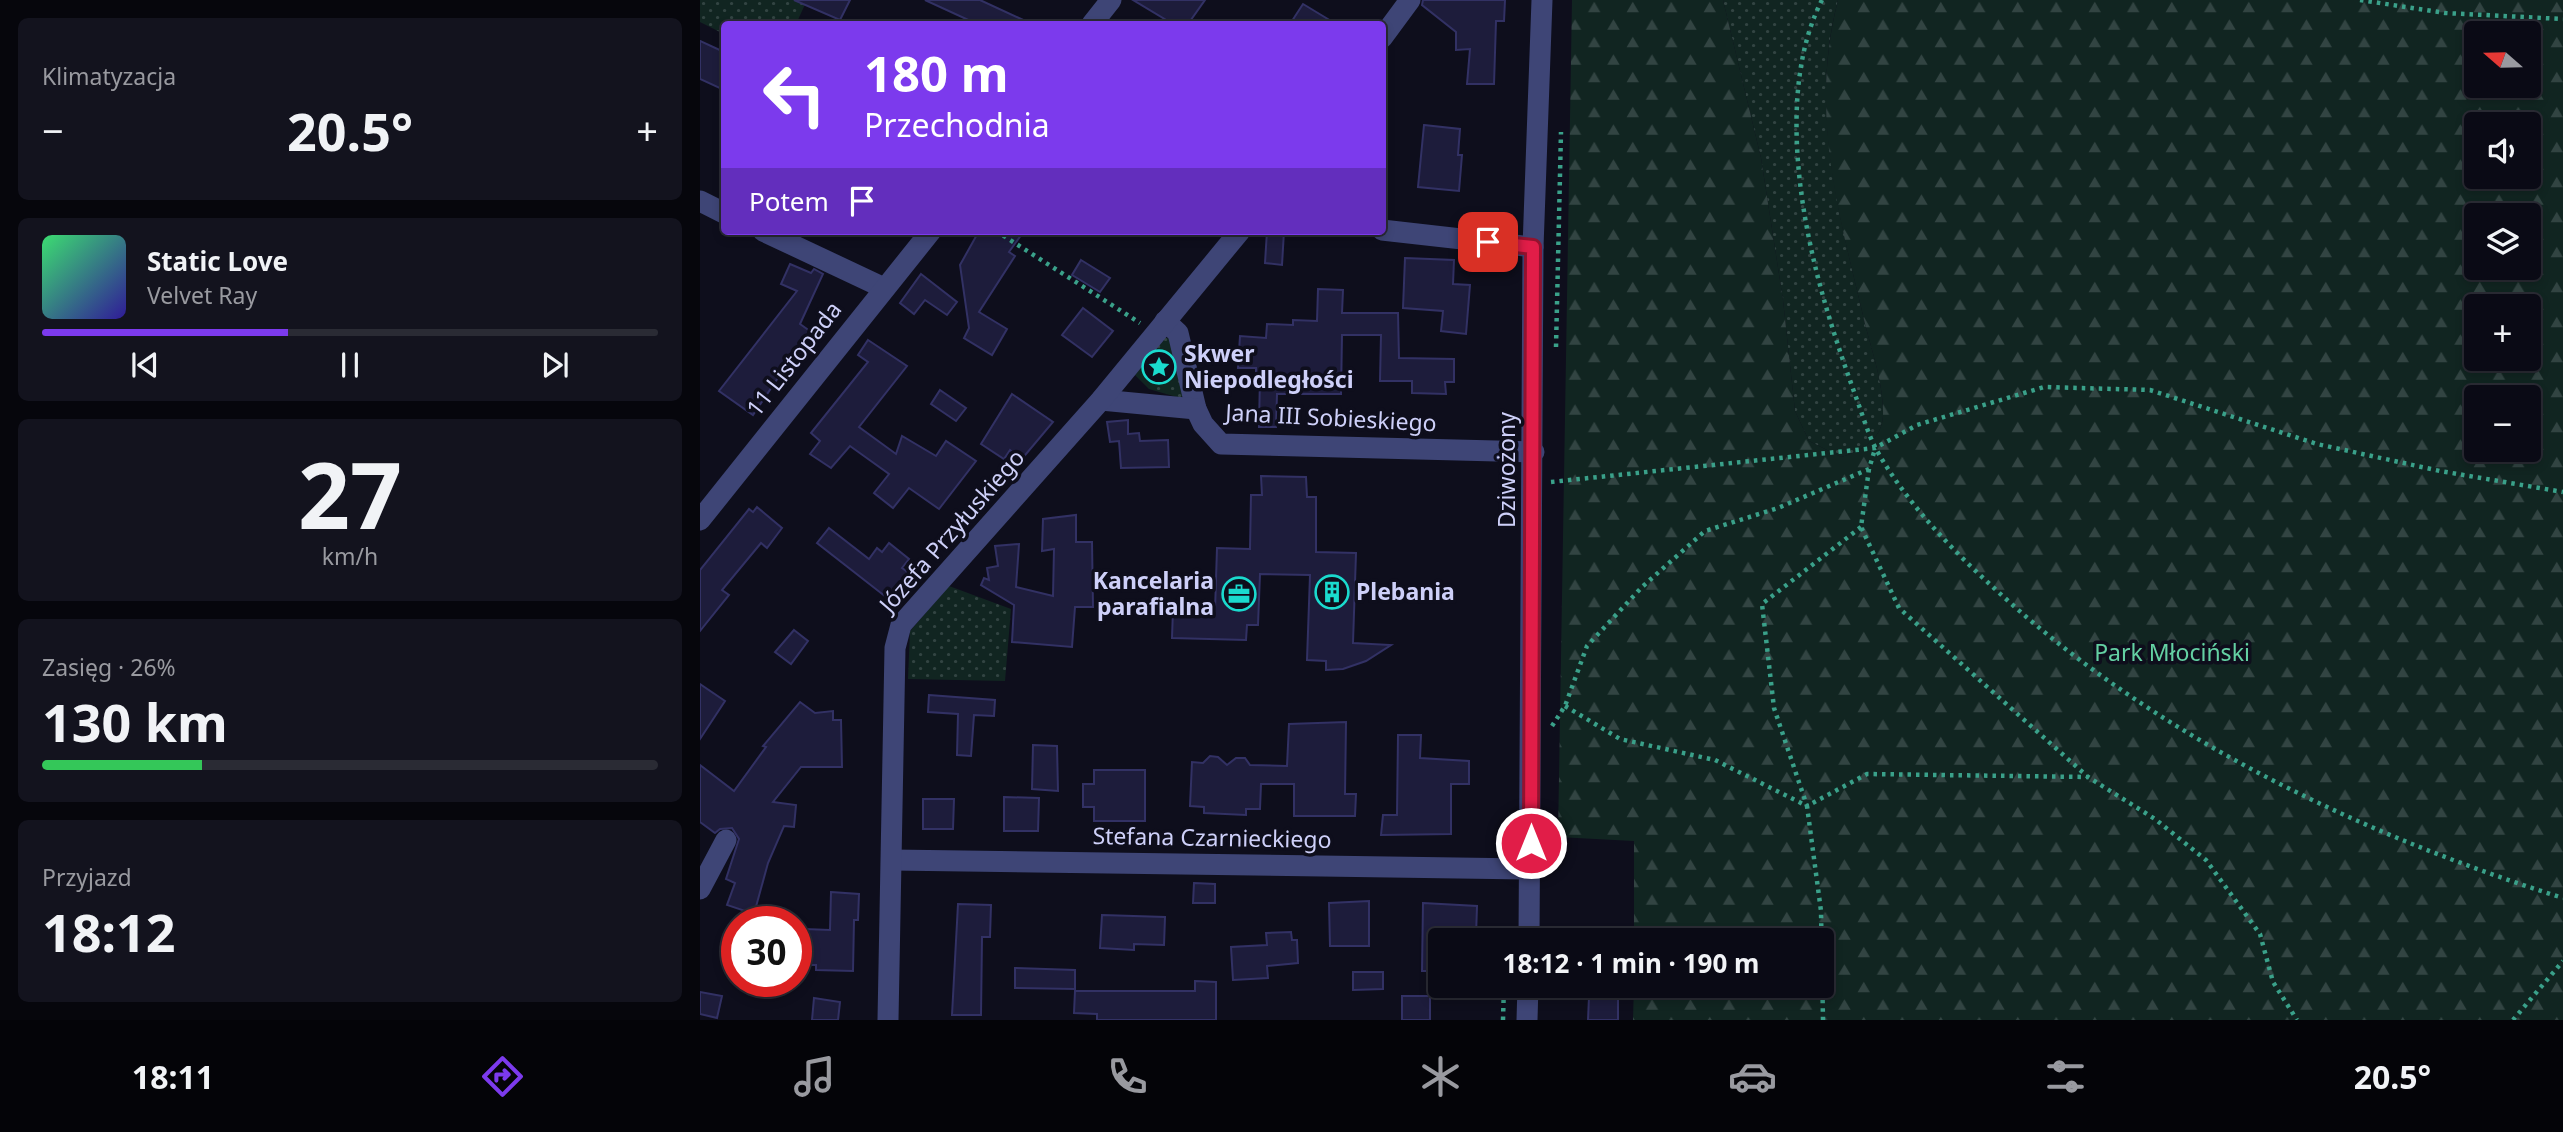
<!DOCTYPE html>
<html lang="pl">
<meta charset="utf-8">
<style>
:root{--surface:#0a0a15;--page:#13131e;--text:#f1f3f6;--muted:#999aa0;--line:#2a2b34;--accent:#7c3aed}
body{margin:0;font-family:"Noto Sans",sans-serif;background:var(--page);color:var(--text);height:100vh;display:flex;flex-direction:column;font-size:26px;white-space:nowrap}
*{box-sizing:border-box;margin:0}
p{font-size:23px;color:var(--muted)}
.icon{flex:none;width:38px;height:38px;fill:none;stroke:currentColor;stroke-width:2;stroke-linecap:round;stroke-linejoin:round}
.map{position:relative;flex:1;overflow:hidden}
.panel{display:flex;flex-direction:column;gap:18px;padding:18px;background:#06060c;width:700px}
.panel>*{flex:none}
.hud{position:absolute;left:21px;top:21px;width:665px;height:214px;border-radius:7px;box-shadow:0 4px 10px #0003,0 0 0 2px var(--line);background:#7c3aed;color:#fff;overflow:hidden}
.needle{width:46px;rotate:290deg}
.buttons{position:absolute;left:1764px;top:21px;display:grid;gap:14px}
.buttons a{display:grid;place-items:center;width:77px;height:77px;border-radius:7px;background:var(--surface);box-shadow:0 4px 10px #0003,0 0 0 2px var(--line);font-size:35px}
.speed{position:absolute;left:21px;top:906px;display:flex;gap:14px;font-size:35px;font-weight:700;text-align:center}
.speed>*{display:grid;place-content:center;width:91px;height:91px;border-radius:50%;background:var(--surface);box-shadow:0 4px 10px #0003,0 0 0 2px var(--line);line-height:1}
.speed .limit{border:10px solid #d22;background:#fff;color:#111}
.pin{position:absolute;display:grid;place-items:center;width:60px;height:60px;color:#fff;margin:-30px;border-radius:14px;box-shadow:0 4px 10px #0006}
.me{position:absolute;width:77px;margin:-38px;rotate:0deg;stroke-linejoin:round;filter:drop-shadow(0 0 5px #0008)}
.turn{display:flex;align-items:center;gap:24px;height:147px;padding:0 28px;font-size:32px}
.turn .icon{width:91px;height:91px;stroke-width:2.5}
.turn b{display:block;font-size:49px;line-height:60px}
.then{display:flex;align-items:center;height:66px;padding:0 28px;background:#0003;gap:14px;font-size:26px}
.big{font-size:52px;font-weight:700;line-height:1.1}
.panel .card{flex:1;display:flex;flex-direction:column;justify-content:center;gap:10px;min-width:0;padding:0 24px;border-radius:10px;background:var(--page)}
.panel .dial{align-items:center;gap:0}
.dial b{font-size:91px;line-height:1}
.song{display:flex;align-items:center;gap:21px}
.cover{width:84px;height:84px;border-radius:10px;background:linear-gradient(135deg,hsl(140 70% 55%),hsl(250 70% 35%))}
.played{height:7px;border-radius:4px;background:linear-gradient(90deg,var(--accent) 40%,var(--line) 40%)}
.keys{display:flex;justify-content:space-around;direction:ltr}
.heat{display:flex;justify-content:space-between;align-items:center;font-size:38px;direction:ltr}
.charge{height:10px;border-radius:5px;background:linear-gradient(90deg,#34c759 26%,var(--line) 0)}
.trip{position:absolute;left:728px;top:928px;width:406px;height:70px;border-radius:7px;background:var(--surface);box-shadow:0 4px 10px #0003,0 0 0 2px var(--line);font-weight:700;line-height:70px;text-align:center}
.tab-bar{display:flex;height:112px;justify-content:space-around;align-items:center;background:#040408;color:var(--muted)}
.tab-bar .icon{width:49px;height:49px}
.tab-bar .selected{color:var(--accent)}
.tab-bar b{font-size:32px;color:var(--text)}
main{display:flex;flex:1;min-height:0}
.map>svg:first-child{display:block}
.grass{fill:url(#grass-dots)}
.forest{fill:url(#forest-firs);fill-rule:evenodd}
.building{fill:#1d1c3b;stroke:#323164;stroke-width:2}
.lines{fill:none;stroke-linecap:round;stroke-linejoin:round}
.path{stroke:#3aa18a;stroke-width:4.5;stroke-dasharray:3.5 5;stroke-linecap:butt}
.minor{stroke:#3e4576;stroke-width:21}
.route-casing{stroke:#92132f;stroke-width:18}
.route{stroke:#e11d48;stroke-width:12}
.labels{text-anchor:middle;stroke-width:7;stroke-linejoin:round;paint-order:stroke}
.poi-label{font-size:23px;font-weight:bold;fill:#ced0f9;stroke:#0e0e1c;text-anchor:start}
.street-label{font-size:23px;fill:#ced0f9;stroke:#0e0e1c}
.park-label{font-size:23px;fill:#64d0a3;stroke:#0e0e1c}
</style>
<main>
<section class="panel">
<div class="card"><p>Klimatyzacja</p>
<div class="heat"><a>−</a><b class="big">20.5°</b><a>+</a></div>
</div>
<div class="card">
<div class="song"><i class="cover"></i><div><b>Static Love</b><p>Velvet Ray</p></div></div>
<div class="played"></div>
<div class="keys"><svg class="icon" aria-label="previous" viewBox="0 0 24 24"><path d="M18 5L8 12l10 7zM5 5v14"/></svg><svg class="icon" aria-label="pause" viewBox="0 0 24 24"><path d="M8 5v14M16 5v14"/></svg><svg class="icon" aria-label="next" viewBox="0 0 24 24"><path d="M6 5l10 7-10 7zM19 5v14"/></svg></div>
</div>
<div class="card dial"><b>27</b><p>km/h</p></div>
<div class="card"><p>Zasięg · 26%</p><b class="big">130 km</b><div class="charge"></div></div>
<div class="card"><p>Przyjazd</p><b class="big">18:12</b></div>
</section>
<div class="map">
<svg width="1863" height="1020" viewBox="0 0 1863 1020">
<defs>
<pattern id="grass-dots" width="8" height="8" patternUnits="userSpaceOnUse" patternTransform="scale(1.75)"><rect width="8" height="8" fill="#112521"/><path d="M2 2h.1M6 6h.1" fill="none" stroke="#324442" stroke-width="1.8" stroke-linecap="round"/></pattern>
<pattern id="forest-firs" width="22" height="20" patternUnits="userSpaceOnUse" patternTransform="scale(1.75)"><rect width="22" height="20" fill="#112521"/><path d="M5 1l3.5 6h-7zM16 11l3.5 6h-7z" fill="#324442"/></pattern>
</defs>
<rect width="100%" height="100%" fill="#0e0e1c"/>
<!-- grass -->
<g class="grass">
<polygon points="0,0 107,0 96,24 24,24 24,34 0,22"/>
<path d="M 1023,0 L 1138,0 C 1110,106 1137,207 1162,311 C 1169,344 1184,381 1183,415 C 1183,439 1160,452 1141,457 L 1109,441 L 1095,411 L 1083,300 L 1061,158 Z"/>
<polygon points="464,338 469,338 484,395 480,398 449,389 435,375"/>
<polygon points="249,586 311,609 305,681 208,679 210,631"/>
</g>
<!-- forest -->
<path class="forest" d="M 872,0 L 1023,0 L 1061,158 L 1083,300 L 1095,411 L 1109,441 L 1141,457 C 1160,452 1183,439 1183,415 C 1184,381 1169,344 1162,311 C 1136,203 1110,110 1138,0 L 1863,0 L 1863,1020 L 933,1020 L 934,985 L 1122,985 L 1122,940 L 934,940 L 934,841 L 858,837 ZM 1776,33 L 1829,33 L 1829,86 L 1776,86 ZM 1776,124 L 1829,124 L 1829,177 L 1776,177 ZM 1776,215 L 1829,215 L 1829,268 L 1776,268 ZM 1776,306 L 1829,306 L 1829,359 L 1776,359 ZM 1776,397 L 1829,397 L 1829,450 L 1776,450 Z"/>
<!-- building -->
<g class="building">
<polygon points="94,0 150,0 140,20"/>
<polygon points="225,0 280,0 332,24 277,24"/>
<polygon points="433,0 505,0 488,24 473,24"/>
<polygon points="723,0 805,0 804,21 796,21 794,84 767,84 770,49 756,50 756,32 722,5"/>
<polygon points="603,4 636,24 590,24"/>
<polygon points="0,41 24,52 24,90 0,79"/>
<polygon points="724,125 760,129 758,155 762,155 759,191 718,187"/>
<polygon points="279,231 324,231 309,252 315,256 279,312 307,329 292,355 264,338 269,328 260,265"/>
<polygon points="567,231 584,231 582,265 565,263"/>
<polygon points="705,258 754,260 753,284 770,285 766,334 741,331 743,311 703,308"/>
<polygon points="381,260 410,278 400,292 372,275"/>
<polygon points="90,264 111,273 114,269 123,274 100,324 114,334 86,371 84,369 53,415 19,391 97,291 81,284"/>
<polygon points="221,274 257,302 247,315 225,300 214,314 200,303"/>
<polygon points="618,289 643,290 642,313 698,313 699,358 754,359 754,382 745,382 746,394 712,393 712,381 680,381 681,335 642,335 641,394 577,394 576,427 559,427 560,375 556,375 556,368 538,368 540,336 566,338 567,324 593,325 593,320 617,321"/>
<polygon points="383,308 413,331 392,357 362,335"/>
<polygon points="168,340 207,366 159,427 196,454 202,436 236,456 246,441 276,461 239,509 209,488 193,508 174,493 189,474 150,446 131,468 110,454 120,441 111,433 168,362 158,355"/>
<polygon points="240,390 266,408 256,421 231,404"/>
<polygon points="312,394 353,422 321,460 310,450 304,459 281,444"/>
<polygon points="428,420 428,434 439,433 440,441 468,440 469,467 421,468 419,441 410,442 407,422"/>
<polygon points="561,476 606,477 607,497 616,497 616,552 656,553 653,643 691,645 666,661 643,669 626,670 626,661 607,660 610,575 560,574 558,625 547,625 546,640 472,638 473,609 515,611 517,548 550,549 551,495 562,495"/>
<polygon points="57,507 82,528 67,548 61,543 22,590 29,595 0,631 0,570 49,509 53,512"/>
<polygon points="376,515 376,542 392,542 393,607 375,607 372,647 312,642 314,605 281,585 284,578 289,580 287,568 298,566 295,546 319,544 316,587 353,596 354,549 342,551 343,519"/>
<polygon points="129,528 169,559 177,548 182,552 189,543 209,559 202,568 209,573 186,597 117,543"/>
<polygon points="94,630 108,641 91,664 75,652"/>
<polygon points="0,684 25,701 0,739"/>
<polygon points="229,695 295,700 294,716 274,715 271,756 257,755 258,714 228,712"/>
<polygon points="100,702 115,713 133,711 133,720 141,720 142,767 101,767 73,802 96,805 94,827 84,826 68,863 54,914 27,905 35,883 26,879 39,839 32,828 20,829 15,833 0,822 0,765 34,791 66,747 63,746"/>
<polygon points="646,722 645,794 656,794 655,816 594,816 594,784 561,784 560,809 546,809 546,815 504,813 504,807 490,806 492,762 503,763 510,756 518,757 527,765 536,758 545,758 550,765 587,766 589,724"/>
<polygon points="698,735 721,735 720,758 769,761 769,784 751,784 751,834 681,835 683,815 697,815"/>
<polygon points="333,745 357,746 358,791 332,789"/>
<polygon points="394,770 445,770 445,821 394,821 394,807 383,807 383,784 394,784"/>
<polygon points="304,797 339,798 338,831 304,831"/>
<polygon points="223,799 254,799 253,829 223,829"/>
<polygon points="494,883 515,884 515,903 493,903"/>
<polygon points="131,892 159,894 158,920 154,920 153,971 116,970 116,965 104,965 105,929 130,930"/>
<polygon points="669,901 669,946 630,946 629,903"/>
<polygon points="723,903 777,906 776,936 740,940 740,971 722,971"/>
<polygon points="258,904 291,905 290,937 282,937 281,1015 252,1015"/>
<polygon points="402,915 465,917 464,945 434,944 434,950 400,948"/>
<polygon points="591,932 592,940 597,940 598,963 567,966 568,978 533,980 531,947 567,945 566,933"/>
<polygon points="315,968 375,970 375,989 315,988"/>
<polygon points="653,972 683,972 683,989 653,990"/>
<polygon points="495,981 516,982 516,1020 397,1020 397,1014 374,1013 375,991 495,991"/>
<polygon points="0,992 22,996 17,1018 0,1014"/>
<rect x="702" y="996" width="28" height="24"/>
<polygon points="889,997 918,997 918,1020 888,1020"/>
<polygon points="114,998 140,1002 138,1020 112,1020"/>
</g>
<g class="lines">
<!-- path -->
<g class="path">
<path d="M 1122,0 C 1084,74 1095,179 1113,257 C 1124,305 1140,353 1157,400 C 1163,416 1168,434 1176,449 C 1205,501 1250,548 1294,588 C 1453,736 1657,833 1863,898"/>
<polyline points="1660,0 1745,13 1863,19"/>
<polyline points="296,231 440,323"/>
<polyline points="856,347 861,132"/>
<polyline points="1169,469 1161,527 1199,608 1388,777 1455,819 1506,860 1560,934 1573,982 1597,1020"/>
<polyline points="851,482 1175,448 1217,425 1344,387 1450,390 1617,444 1740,471 1863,492"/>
<polyline points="1161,527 1062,604 1074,708 1107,806 1167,774 1387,777"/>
<polyline points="865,706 920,739 1015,760 1107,806 1121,911 1123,1020"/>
<polyline points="852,726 865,706 887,646 942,587 1005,531 1078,508 1169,469 1175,449"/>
<polyline points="805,940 805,925"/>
<polyline points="803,1020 804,985"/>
<polyline points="1813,1020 1863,961"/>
</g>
<!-- minor -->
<g class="minor">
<polyline points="392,24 411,0"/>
<polyline points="682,38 710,0"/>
<polyline points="0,201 24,213"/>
<polyline points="682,230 833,247"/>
<polyline points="63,231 184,288"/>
<polyline points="465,321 478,333 496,409"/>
<polyline points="401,400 496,409 503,424 521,444 834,452"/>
<polyline points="0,520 231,231"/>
<polyline points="192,860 831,869"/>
<polyline points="0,889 26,840"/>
<polyline points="829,940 833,247 842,0"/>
<polyline points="188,1020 195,648 201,625 401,400 540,231"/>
<polyline points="827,1020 828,985"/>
</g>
</g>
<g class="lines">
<defs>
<polyline id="route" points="788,242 833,247 831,843"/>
</defs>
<!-- route casing -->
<use href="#route" class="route-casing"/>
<!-- route -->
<use href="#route" class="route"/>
</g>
<!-- icons -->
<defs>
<symbol id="sight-ring" viewBox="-11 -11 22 22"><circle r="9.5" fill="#0e0e1c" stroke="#1adace" stroke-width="1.5"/><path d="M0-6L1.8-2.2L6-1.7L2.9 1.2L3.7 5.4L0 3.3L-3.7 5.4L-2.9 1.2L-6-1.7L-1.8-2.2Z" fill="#1adace"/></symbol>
<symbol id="building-ring" viewBox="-11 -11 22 22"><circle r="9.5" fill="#0e0e1c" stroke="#1adace" stroke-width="1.5"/><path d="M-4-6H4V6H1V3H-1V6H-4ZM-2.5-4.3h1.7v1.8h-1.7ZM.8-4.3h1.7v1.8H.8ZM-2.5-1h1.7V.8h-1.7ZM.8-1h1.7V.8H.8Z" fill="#1adace"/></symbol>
<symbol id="office-ring" viewBox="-11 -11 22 22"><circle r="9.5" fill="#0e0e1c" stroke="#1adace" stroke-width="1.5"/><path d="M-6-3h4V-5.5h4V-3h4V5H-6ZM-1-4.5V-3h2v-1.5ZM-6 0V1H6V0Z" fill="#1adace"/></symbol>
</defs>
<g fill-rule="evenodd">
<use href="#sight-ring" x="440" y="348" width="38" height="38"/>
<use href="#building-ring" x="613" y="573" width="38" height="38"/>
<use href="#office-ring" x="520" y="575" width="38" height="38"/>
</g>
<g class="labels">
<!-- poi labels -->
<g class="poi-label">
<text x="484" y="362">Skwer<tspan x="484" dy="26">Niepodległości</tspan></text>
<text x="514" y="589" text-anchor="end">Kancelaria<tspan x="514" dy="26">parafialna</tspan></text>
<text x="656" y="600">Plebania</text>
</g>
<!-- street labels -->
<g class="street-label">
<text transform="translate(94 359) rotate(-52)" y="8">11 Listopada</text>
<text transform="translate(631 418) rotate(3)" y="8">Jana III Sobieskiego</text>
<text transform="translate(807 470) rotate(-90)" y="8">Dziwożony</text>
<text transform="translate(252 531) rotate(-49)" y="8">Józefa Przyłuskiego</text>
<text transform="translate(512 838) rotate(1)" y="8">Stefana Czarnieckiego</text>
</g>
<!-- park labels -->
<g class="park-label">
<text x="1472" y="661">Park Młociński</text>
</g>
</g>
</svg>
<div class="buttons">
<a><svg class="needle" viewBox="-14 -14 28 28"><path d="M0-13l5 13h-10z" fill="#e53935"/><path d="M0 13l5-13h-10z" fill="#999aa0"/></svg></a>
<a><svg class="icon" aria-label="sound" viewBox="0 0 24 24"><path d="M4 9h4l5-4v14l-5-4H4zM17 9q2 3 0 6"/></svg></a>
<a><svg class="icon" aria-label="layers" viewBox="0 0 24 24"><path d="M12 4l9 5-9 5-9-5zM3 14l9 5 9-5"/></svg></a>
<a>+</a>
<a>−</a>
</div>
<div class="speed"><div class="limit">30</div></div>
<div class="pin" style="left:788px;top:242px;background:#d93025"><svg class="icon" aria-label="arrive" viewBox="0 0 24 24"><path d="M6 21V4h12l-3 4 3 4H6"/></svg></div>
<svg class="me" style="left:831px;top:843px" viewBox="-20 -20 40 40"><circle r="17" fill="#e11d48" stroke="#fff" stroke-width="3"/><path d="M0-11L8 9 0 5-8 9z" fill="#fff"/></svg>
<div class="trip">18:12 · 1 min · 190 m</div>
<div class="hud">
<div class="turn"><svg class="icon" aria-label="left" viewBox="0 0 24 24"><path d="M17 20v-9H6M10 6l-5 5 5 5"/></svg><div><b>180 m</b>Przechodnia</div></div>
<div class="then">Potem<svg class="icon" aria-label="arrive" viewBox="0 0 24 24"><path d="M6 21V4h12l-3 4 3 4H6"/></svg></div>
</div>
</div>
</main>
<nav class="tab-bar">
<b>18:11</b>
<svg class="icon selected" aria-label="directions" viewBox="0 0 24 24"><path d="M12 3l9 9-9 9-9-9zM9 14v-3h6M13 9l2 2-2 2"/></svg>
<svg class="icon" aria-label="music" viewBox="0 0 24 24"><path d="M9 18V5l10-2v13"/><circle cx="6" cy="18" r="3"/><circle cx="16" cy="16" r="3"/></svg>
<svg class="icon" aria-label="phone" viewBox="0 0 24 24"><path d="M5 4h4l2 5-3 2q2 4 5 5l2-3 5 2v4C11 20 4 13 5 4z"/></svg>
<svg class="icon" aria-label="climate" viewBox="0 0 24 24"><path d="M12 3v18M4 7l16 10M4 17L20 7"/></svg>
<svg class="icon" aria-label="car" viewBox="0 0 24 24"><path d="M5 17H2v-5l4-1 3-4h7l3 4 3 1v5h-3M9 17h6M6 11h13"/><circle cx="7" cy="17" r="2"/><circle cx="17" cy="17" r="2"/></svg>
<svg class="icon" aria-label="filters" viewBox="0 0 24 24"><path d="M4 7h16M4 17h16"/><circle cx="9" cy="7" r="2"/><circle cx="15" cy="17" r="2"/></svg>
<b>20.5°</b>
</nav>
